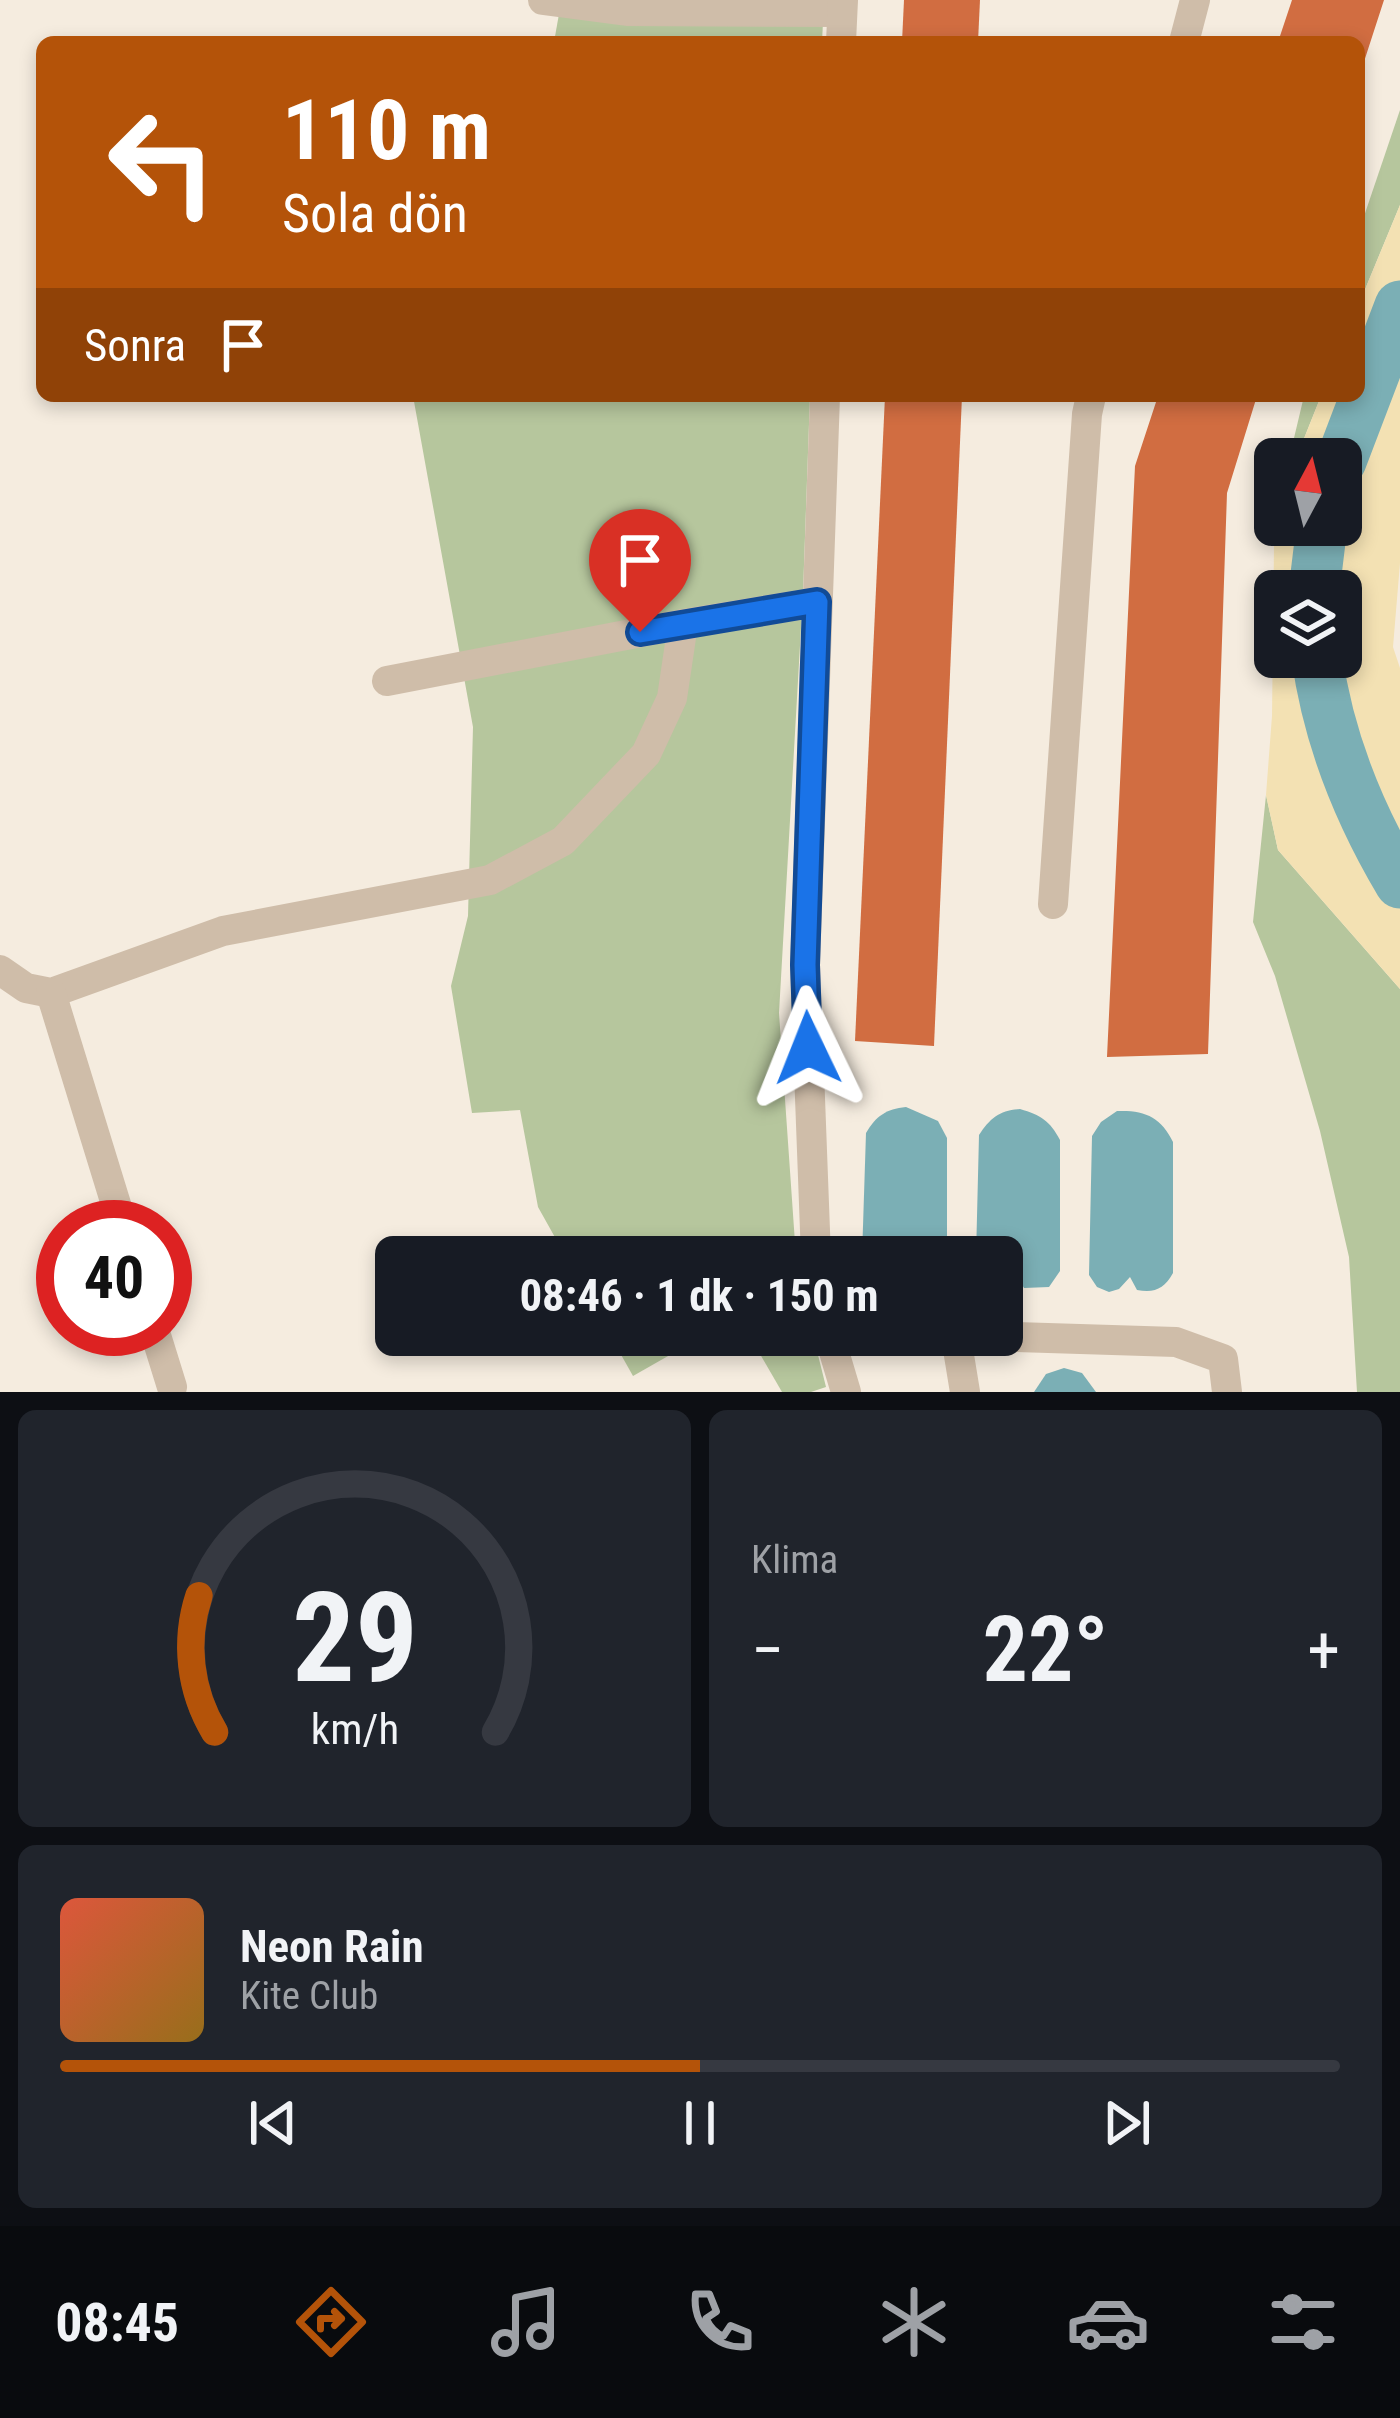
<!DOCTYPE html>
<html lang="tr">
<meta charset="utf-8">
<style>
:root{--surface:#171b24;--page:#20242c;--text:#f1f3f6;--muted:#9ea1a6;--line:#363941;--accent:#b45309}
body{margin:0;font-family:"Roboto Condensed",sans-serif;background:var(--page);color:var(--text);height:100vh;display:flex;flex-direction:column;font-size:45px;white-space:nowrap}
*{box-sizing:border-box;margin:0}
p{font-size:39px;color:var(--muted)}
.icon{flex:none;width:66px;height:66px;fill:none;stroke:currentColor;stroke-width:2;stroke-linecap:round;stroke-linejoin:round}
.map{position:relative;height:1392px;overflow:hidden}
.details{display:flex;flex-direction:column;gap:18px;padding:18px;background:#0d0f14;flex:1}
.details>*{flex:none}
.banner{position:absolute;left:36px;top:36px;width:1329px;height:366px;border-radius:18px;box-shadow:0 6px 18px #0003;background:#b45309;color:#fff;overflow:hidden}
.needle{width:78px;rotate:7deg}
.tools{position:absolute;left:1254px;top:438px;display:grid;gap:24px}
.tools a{display:grid;place-items:center;width:108px;height:108px;border-radius:18px;background:var(--surface);box-shadow:0 6px 18px #0003;font-size:60px}
.speed{position:absolute;left:36px;top:1200px;display:flex;gap:24px;font-size:60px;font-weight:700;text-align:center}
.speed>*{display:grid;place-content:center;width:156px;height:156px;border-radius:50%;background:var(--surface);box-shadow:0 6px 18px #0003;line-height:1}
.speed .limit{border:18px solid #d22;background:#fff;color:#111}
.pin{position:absolute;display:grid;place-items:center;width:102px;height:102px;color:#fff;margin:-123px -51px;border-radius:50% 50% 50% 0;rotate:-45deg;box-shadow:0 0 12px #0007}
.pin .icon{rotate:45deg}
.me{position:absolute;width:132px;margin:-66px;rotate:358deg;stroke-linejoin:round;filter:drop-shadow(0 0 9px #0008)}
.turn{display:flex;align-items:center;gap:42px;height:252px;padding:0 48px;font-size:54px}
.turn .icon{width:156px;height:156px;stroke-width:2.5}
.turn b{display:block;font-size:84px;line-height:102px}
.then{display:flex;align-items:center;height:114px;padding:0 48px;background:#0003;gap:24px;font-size:45px}
.big{font-size:90px;font-weight:700;line-height:1.1}
.details .card{flex:1;display:flex;flex-direction:column;justify-content:center;gap:18px;min-width:0;padding:0 42px;border-radius:18px;background:var(--page)}
.details .dial{align-items:center;gap:0}
.dial svg{height:312px;overflow:visible;fill:none;stroke:var(--line);stroke-width:7;stroke-linecap:round;text-anchor:middle}
.dial text{fill:var(--text);stroke:none}
.song{display:flex;align-items:center;gap:36px}
.cover{width:144px;height:144px;border-radius:18px;background:linear-gradient(135deg,hsl(10 70% 55%),hsl(40 70% 35%))}
.played{height:12px;border-radius:6px;background:linear-gradient(90deg,var(--accent) 50%,var(--line) 50%)}
.keys{display:flex;justify-content:space-around;direction:ltr}
.heat{display:flex;justify-content:space-between;align-items:center;font-size:66px;direction:ltr}
.details .tiles{flex:1;display:grid;gap:18px;grid-template-columns:1fr 1fr}
.card:last-child{grid-column:span 2}
.trip{position:absolute;left:375px;top:1236px;width:648px;height:120px;border-radius:18px;background:var(--surface);box-shadow:0 6px 18px #0003;font-weight:700;line-height:120px;text-align:center}
.tab-bar{display:flex;height:192px;justify-content:space-around;align-items:center;background:#090b0e;color:var(--muted)}
.tab-bar .icon{width:84px;height:84px}
.tab-bar .selected{color:var(--accent)}
.tab-bar b{font-size:54px;color:var(--text)}
.map>svg:first-child{display:block}
.green{fill:#b6c69d}
.sand{fill:#f3e1b3;fill-rule:evenodd}
.water{fill:#7bafb5}
.lines{fill:none;stroke-linecap:round;stroke-linejoin:round}
.river{stroke:#7bafb5;stroke-width:51}
.building{fill:#d16d41}
.minor{stroke:#cfbda9;stroke-width:30}
.route-casing{stroke:#114b97;stroke-width:30}
.route{stroke:#1a73e8;stroke-width:21}
</style>
<div class="map">
<svg width="1400" height="1392" viewBox="0 0 1400 1392">
<rect width="100%" height="100%" fill="#f5ecdf"/>
<!-- green -->
<g class="green">
<polygon points="559,14 823,22 822,42 554,42"/>
<polygon points="1400,110 1400,205 1359,304 1359,231"/>
<polygon points="413,396 810,396 803,593 779,1013 796,1257 566,1257 538,1207 520,1110 472,1113 451,986 468,916 473,727"/>
<polygon points="1304,396 1321,396 1303,441 1300,459 1289,459"/>
<polygon points="1266,795 1278,850 1400,989 1400,1392 1357,1392 1349,1257 1320,1131 1275,976 1253,922"/>
<polygon points="610,1335 705,1335 633,1376"/>
<polygon points="749,1335 813,1335 826,1387 811,1392 782,1392"/>
</g>
<!-- sand -->
<path class="sand" d="M 1400,205 L 1400,563 L 1393,647 L 1400,668 L 1400,989 L 1278,850 L 1266,795 L 1272,716 L 1274,545 L 1288,525 L 1341,525 L 1341,459 L 1300,459 L 1303,441 L 1321,396 L 1359,396 L 1359,304 ZM 1275,591 L 1341,591 L 1341,657 L 1275,657 Z"/>
<!-- water -->
<g class="water">
<path d="M 906,1107 L 938,1121 L 947,1138 L 947,1257 L 862,1257 L 866,1133 C 876,1116 886,1109 906,1107 Z"/>
<path d="M 1020,1109 C 1041,1115 1050,1121 1060,1140 L 1060,1271 L 1049,1287 L 1024,1288 L 1017,1276 L 1002,1289 L 1002,1257 L 976,1257 L 979,1135 C 990,1118 1000,1110 1020,1109 Z"/>
<path d="M 1117,1111 C 1145,1110 1161,1117 1173,1142 L 1173,1273 C 1164,1289 1155,1293 1137,1290 L 1130,1277 L 1119,1289 L 1109,1292 L 1097,1287 L 1089,1275 L 1092,1136 L 1101,1122 Z"/>
<polygon points="1064,1368 1082,1373 1096,1392 1034,1392 1046,1374"/>
</g>
<g class="lines">
<!-- river -->
<g class="river">
<polyline points="1341,461 1400,306"/>
<polyline points="1314,591 1322,525"/>
<path d="M 1317,657 C 1328,737 1359,814 1400,883"/>
</g>
</g>
<!-- building -->
<g class="building">
<polygon points="904,0 980,0 978,42 902,42"/>
<polygon points="1292,0 1384,0 1360,74 1359,42 1278,42"/>
<polygon points="885,396 962,396 934,1046 855,1041"/>
<polygon points="1158,396 1257,396 1227,493 1208,1054 1107,1057 1135,466"/>
</g>
<g class="lines">
<!-- minor -->
<g class="minor">
<polyline points="543,0 627,11 842,12"/>
<polyline points="841,42 843,0"/>
<polyline points="1184,42 1195,0"/>
<polyline points="387,681 683,624"/>
<polyline points="1053,904 1087,414 1091,396"/>
<polyline points="0,970 26,988 51,993 223,931 490,880 563,841 646,754 672,698 683,624 817,602"/>
<polyline points="51,993 123,1227"/>
<polyline points="816,1257 805,965 825,396"/>
<polyline points="154,1329 172,1387"/>
<polyline points="829,1335 846,1392"/>
<polyline points="948,1335 1176,1342 1223,1359 1227,1392"/>
<polyline points="956,1337 965,1392"/>
</g>
</g>
<g class="lines">
<defs>
<polyline id="route" points="640,632 817,602 805,965 808,1048"/>
</defs>
<!-- route casing -->
<use href="#route" class="route-casing"/>
<!-- route -->
<use href="#route" class="route"/>
</g>
</svg>
<div class="tools">
<a><svg class="needle" viewBox="-14 -14 28 28"><path d="M0-13l5 13h-10z" fill="#e53935"/><path d="M0 13l5-13h-10z" fill="#9ea1a6"/></svg></a>
<a><svg class="icon" aria-label="layers" viewBox="0 0 24 24"><path d="M12 4l9 5-9 5-9-5zM3 14l9 5 9-5"/></svg></a>
</div>
<div class="speed"><div class="limit">40</div></div>
<div class="pin" style="left:640px;top:632px;background:#d93025"><svg class="icon" aria-label="arrive" viewBox="0 0 24 24"><path d="M6 21V4h12l-3 4 3 4H6"/></svg></div>
<svg class="me" style="left:808px;top:1048px" viewBox="-20 -20 40 40"><path d="M0-17L14 15 0 8-14 15z" fill="#1a73e8" stroke="#fff" stroke-width="4"/></svg>
<div class="trip">08:46 · 1 dk · 150 m</div>
<div class="banner">
<div class="turn"><svg class="icon" aria-label="left" viewBox="0 0 24 24"><path d="M17 20v-9H6M10 6l-5 5 5 5"/></svg><div><b>110 m</b>Sola dön</div></div>
<div class="then">Sonra<svg class="icon" aria-label="arrive" viewBox="0 0 24 24"><path d="M6 21V4h12l-3 4 3 4H6"/></svg></div>
</div>
</div>
<section class="details">
<div class="tiles">
<div class="card dial"><svg viewBox="0 0 100 80">
<path d="M14 69A42 42 0 1 1 86 69"/>
<path d="M14 69A42 42 0 0 1 10 34" stroke="#b45309"/>
<text x="50" y="56" font-size="32" font-weight="700">29</text>
<text x="50" y="72" font-size="11">km/h</text>
</svg></div>
<div class="card"><p>Klima</p>
<div class="heat"><a>−</a><b class="big">22°</b><a>+</a></div>
</div>
<div class="card">
<div class="song"><i class="cover"></i><div><b>Neon Rain</b><p>Kite Club</p></div></div>
<div class="played"></div>
<div class="keys"><svg class="icon" aria-label="previous" viewBox="0 0 24 24"><path d="M18 5L8 12l10 7zM5 5v14"/></svg><svg class="icon" aria-label="pause" viewBox="0 0 24 24"><path d="M8 5v14M16 5v14"/></svg><svg class="icon" aria-label="next" viewBox="0 0 24 24"><path d="M6 5l10 7-10 7zM19 5v14"/></svg></div>
</div>
</div>
</section>
<nav class="tab-bar">
<b>08:45</b>
<svg class="icon selected" aria-label="directions" viewBox="0 0 24 24"><path d="M12 3l9 9-9 9-9-9zM9 14v-3h6M13 9l2 2-2 2"/></svg>
<svg class="icon" aria-label="music" viewBox="0 0 24 24"><path d="M9 18V5l10-2v13"/><circle cx="6" cy="18" r="3"/><circle cx="16" cy="16" r="3"/></svg>
<svg class="icon" aria-label="phone" viewBox="0 0 24 24"><path d="M5 4h4l2 5-3 2q2 4 5 5l2-3 5 2v4C11 20 4 13 5 4z"/></svg>
<svg class="icon" aria-label="climate" viewBox="0 0 24 24"><path d="M12 3v18M4 7l16 10M4 17L20 7"/></svg>
<svg class="icon" aria-label="car" viewBox="0 0 24 24"><path d="M5 17H2v-5l4-1 3-4h7l3 4 3 1v5h-3M9 17h6M6 11h13"/><circle cx="7" cy="17" r="2"/><circle cx="17" cy="17" r="2"/></svg>
<svg class="icon" aria-label="filters" viewBox="0 0 24 24"><path d="M4 7h16M4 17h16"/><circle cx="9" cy="7" r="2"/><circle cx="15" cy="17" r="2"/></svg>
</nav>
